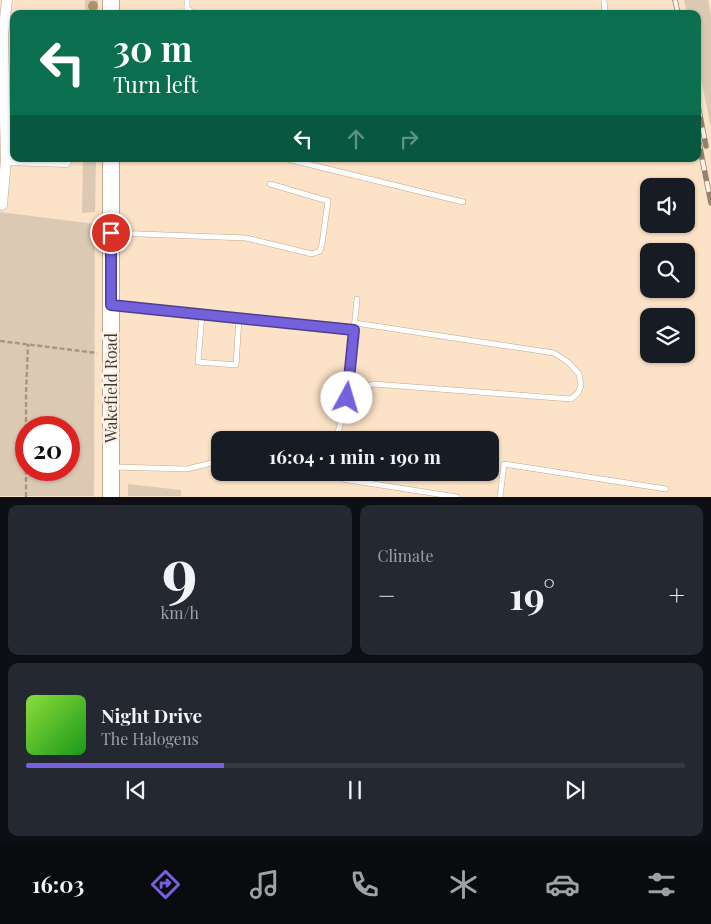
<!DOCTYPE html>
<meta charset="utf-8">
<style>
:root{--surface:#171b24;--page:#242831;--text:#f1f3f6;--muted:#9ea1a6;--line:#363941;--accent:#7661dc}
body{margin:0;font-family:"Playfair Display",serif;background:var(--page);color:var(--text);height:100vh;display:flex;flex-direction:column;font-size:19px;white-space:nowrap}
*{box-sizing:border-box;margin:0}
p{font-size:16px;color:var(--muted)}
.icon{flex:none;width:28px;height:28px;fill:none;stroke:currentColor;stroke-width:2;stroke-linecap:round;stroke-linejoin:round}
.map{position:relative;height:497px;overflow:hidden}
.sheet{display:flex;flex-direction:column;gap:8px;padding:8px;background:#0d0f14;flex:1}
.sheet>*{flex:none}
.banner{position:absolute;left:10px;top:10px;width:691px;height:152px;border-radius:10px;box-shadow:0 1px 4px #0004;background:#0b6e4f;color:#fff;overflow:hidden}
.controls{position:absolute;left:640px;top:178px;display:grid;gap:10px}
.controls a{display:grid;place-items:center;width:55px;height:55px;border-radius:10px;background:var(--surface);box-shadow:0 1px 4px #0004;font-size:25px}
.speed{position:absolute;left:15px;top:416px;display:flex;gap:10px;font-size:25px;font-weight:700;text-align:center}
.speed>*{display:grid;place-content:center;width:65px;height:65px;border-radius:50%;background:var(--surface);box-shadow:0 1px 4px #0004;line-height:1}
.speed .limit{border:8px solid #d22;background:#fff;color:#111}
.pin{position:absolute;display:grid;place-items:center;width:42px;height:42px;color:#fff;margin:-21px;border:2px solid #fff;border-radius:50%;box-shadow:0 1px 5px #0007}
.me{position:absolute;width:55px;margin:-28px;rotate:6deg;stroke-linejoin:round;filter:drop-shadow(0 0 4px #0008)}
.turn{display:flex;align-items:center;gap:18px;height:105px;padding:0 20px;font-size:22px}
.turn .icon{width:65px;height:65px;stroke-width:2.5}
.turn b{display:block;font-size:35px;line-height:42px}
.lanes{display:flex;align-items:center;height:48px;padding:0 20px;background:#0003;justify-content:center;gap:25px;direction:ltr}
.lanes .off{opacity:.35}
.big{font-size:38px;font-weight:700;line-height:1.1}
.sheet .widget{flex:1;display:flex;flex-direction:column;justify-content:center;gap:8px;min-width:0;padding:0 18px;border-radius:10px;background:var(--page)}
.sheet .dial{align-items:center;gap:0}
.dial b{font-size:65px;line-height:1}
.song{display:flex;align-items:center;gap:15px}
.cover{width:60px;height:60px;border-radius:8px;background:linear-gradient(135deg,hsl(90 70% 55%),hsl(120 70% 35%))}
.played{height:5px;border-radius:2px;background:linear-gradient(90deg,var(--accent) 30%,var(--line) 30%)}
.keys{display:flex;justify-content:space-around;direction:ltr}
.heat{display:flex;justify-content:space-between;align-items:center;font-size:28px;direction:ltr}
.sheet .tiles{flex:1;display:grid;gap:8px;grid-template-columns:1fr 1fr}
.widget:last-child{grid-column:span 2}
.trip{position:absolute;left:211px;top:431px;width:288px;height:50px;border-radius:10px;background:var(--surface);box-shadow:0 1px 4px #0004;font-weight:700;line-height:50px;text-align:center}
.tab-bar{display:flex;height:80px;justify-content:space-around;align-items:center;background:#090b0e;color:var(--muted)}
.tab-bar .icon{width:35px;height:35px}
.tab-bar .active{color:var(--accent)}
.tab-bar b{font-size:22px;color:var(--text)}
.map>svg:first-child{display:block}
.green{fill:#dcc9b4;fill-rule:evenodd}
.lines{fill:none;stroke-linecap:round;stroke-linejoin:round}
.lane-casing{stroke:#c0a88e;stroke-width:6}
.street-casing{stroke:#c0a88e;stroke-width:11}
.primary-casing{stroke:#c0a88e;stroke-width:18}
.path{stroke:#a89681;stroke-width:2.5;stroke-dasharray:5 2.5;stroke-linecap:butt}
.lane{stroke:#fff;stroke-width:5}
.street{stroke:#fff;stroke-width:10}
.primary{stroke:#fff;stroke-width:16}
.rail-casing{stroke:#938270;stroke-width:5.5}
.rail{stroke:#fcf2e7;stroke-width:4;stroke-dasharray:11;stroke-linecap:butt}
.tree{fill:#b29168}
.route-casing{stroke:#4d3f8f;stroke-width:12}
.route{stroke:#7661dc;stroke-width:9}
.labels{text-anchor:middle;stroke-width:5;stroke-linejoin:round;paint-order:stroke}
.street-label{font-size:16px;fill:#43392e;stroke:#fcf2e7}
</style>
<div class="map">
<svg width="711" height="497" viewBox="0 0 711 497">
<rect width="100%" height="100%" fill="#fce2c6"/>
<!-- green -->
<g class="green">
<rect x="85" y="0" width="13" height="14"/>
<polygon points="684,0 708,0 711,16 711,128 698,63 698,14 687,14"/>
<polygon points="83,159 96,159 95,212 82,213"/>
<path d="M 0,212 L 95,224 L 94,496 L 0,496 ZM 26,428 L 69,428 L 69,470 L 26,470 Z"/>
<polygon points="128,484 181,490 181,496 128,496"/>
</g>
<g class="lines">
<defs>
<g id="lane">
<polyline points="604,0 605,14"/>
<polyline points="187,8 194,14"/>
<polyline points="187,14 187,0"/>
<polyline points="287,159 463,202"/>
<polyline points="114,233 246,238 312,254 320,251 322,244 328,201 270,184"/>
<polyline points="114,306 354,330"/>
<polyline points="202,314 198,362 236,365 239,318"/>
<polyline points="347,398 357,299"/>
<polyline points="257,440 258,437 264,435 300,440"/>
<polyline points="336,440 347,398 359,389 373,384 571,399 578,393 581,385 579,374 568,362 554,353 355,323"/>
<polyline points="114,467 187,469 220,461"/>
<polyline points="342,472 342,479 457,497"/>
<polyline points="500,497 504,464 666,489"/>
</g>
<g id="street">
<polyline points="6,160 66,162"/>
<polyline points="2,205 6,160 3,36 7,0"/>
</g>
<g id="primary">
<polyline points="111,14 111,0"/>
<polyline points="111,497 111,159"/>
</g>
</defs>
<!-- lane casing -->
<use href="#lane" class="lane-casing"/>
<!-- street casing -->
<use href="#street" class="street-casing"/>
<!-- primary casing -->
<use href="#primary" class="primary-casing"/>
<!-- path -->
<g class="path">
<polyline points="0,341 97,353"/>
<polyline points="26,497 26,394 28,344"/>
</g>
<!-- lane -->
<use href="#lane" class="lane"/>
<!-- street -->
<use href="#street" class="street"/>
<!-- primary -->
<use href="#primary" class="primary"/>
<defs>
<g id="rail">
<polyline points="675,0 678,14"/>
<polyline points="698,106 706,146"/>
<polyline points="698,138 711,203"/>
</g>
</defs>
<!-- rail casing -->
<use href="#rail" class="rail-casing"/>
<!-- rail -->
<use href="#rail" class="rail"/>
</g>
<!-- trees -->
<circle class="tree" cx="93" cy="6" r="5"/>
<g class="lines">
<defs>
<polyline id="route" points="111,233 111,305 354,330 347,398"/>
</defs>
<!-- route casing -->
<use href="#route" class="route-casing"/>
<!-- route -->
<use href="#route" class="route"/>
</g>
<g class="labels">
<!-- street labels -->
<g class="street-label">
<text transform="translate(111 388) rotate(-90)" y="6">Wakefield Road</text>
</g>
</g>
</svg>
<div class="controls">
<a><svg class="icon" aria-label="sound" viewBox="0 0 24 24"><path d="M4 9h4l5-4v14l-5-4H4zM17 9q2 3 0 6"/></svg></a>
<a><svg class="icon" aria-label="search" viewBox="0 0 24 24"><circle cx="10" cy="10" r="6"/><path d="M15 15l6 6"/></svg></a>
<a><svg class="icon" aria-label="layers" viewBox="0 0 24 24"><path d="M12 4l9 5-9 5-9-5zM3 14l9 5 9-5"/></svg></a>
</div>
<div class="speed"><div class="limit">20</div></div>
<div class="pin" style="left:111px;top:233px;background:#d93025"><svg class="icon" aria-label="arrive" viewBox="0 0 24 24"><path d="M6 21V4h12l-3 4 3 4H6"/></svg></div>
<svg class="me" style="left:347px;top:398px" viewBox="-20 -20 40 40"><circle r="19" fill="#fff"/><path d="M0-13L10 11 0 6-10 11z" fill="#7661dc"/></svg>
<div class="trip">16:04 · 1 min · 190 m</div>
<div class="banner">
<div class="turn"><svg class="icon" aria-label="left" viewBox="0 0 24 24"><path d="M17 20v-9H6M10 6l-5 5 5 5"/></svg><div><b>30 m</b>Turn left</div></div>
<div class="lanes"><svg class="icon" aria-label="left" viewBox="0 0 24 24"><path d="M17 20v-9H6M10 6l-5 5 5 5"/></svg><svg class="icon off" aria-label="ahead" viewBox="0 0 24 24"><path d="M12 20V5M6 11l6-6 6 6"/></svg><svg class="icon off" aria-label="right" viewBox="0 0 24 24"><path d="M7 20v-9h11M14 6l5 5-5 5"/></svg></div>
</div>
</div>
<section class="sheet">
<div class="tiles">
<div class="widget dial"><b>9</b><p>km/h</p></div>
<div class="widget"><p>Climate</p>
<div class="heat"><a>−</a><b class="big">19°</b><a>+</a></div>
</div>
<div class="widget">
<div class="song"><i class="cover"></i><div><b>Night Drive</b><p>The Halogens</p></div></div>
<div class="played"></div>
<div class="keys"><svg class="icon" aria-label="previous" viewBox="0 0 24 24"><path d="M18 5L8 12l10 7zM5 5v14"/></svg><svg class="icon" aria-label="pause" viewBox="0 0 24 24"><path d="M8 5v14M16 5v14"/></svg><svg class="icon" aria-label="next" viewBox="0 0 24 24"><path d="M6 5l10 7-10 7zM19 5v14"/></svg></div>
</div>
</div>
</section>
<nav class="tab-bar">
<b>16:03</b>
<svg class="icon active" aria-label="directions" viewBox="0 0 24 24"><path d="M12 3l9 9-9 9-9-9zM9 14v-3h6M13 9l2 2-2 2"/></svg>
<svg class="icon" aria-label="music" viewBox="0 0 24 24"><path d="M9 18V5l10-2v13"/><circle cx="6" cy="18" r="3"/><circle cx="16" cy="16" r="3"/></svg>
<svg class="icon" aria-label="phone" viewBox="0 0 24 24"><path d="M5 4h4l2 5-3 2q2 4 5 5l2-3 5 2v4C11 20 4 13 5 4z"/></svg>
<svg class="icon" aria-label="climate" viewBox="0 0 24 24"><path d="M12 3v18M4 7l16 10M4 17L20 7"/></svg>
<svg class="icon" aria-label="car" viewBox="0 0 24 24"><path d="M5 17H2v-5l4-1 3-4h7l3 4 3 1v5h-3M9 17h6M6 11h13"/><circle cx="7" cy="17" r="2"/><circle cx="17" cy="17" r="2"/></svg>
<svg class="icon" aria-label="filters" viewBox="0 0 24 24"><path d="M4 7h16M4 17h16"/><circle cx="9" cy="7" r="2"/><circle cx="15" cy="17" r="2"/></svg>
</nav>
